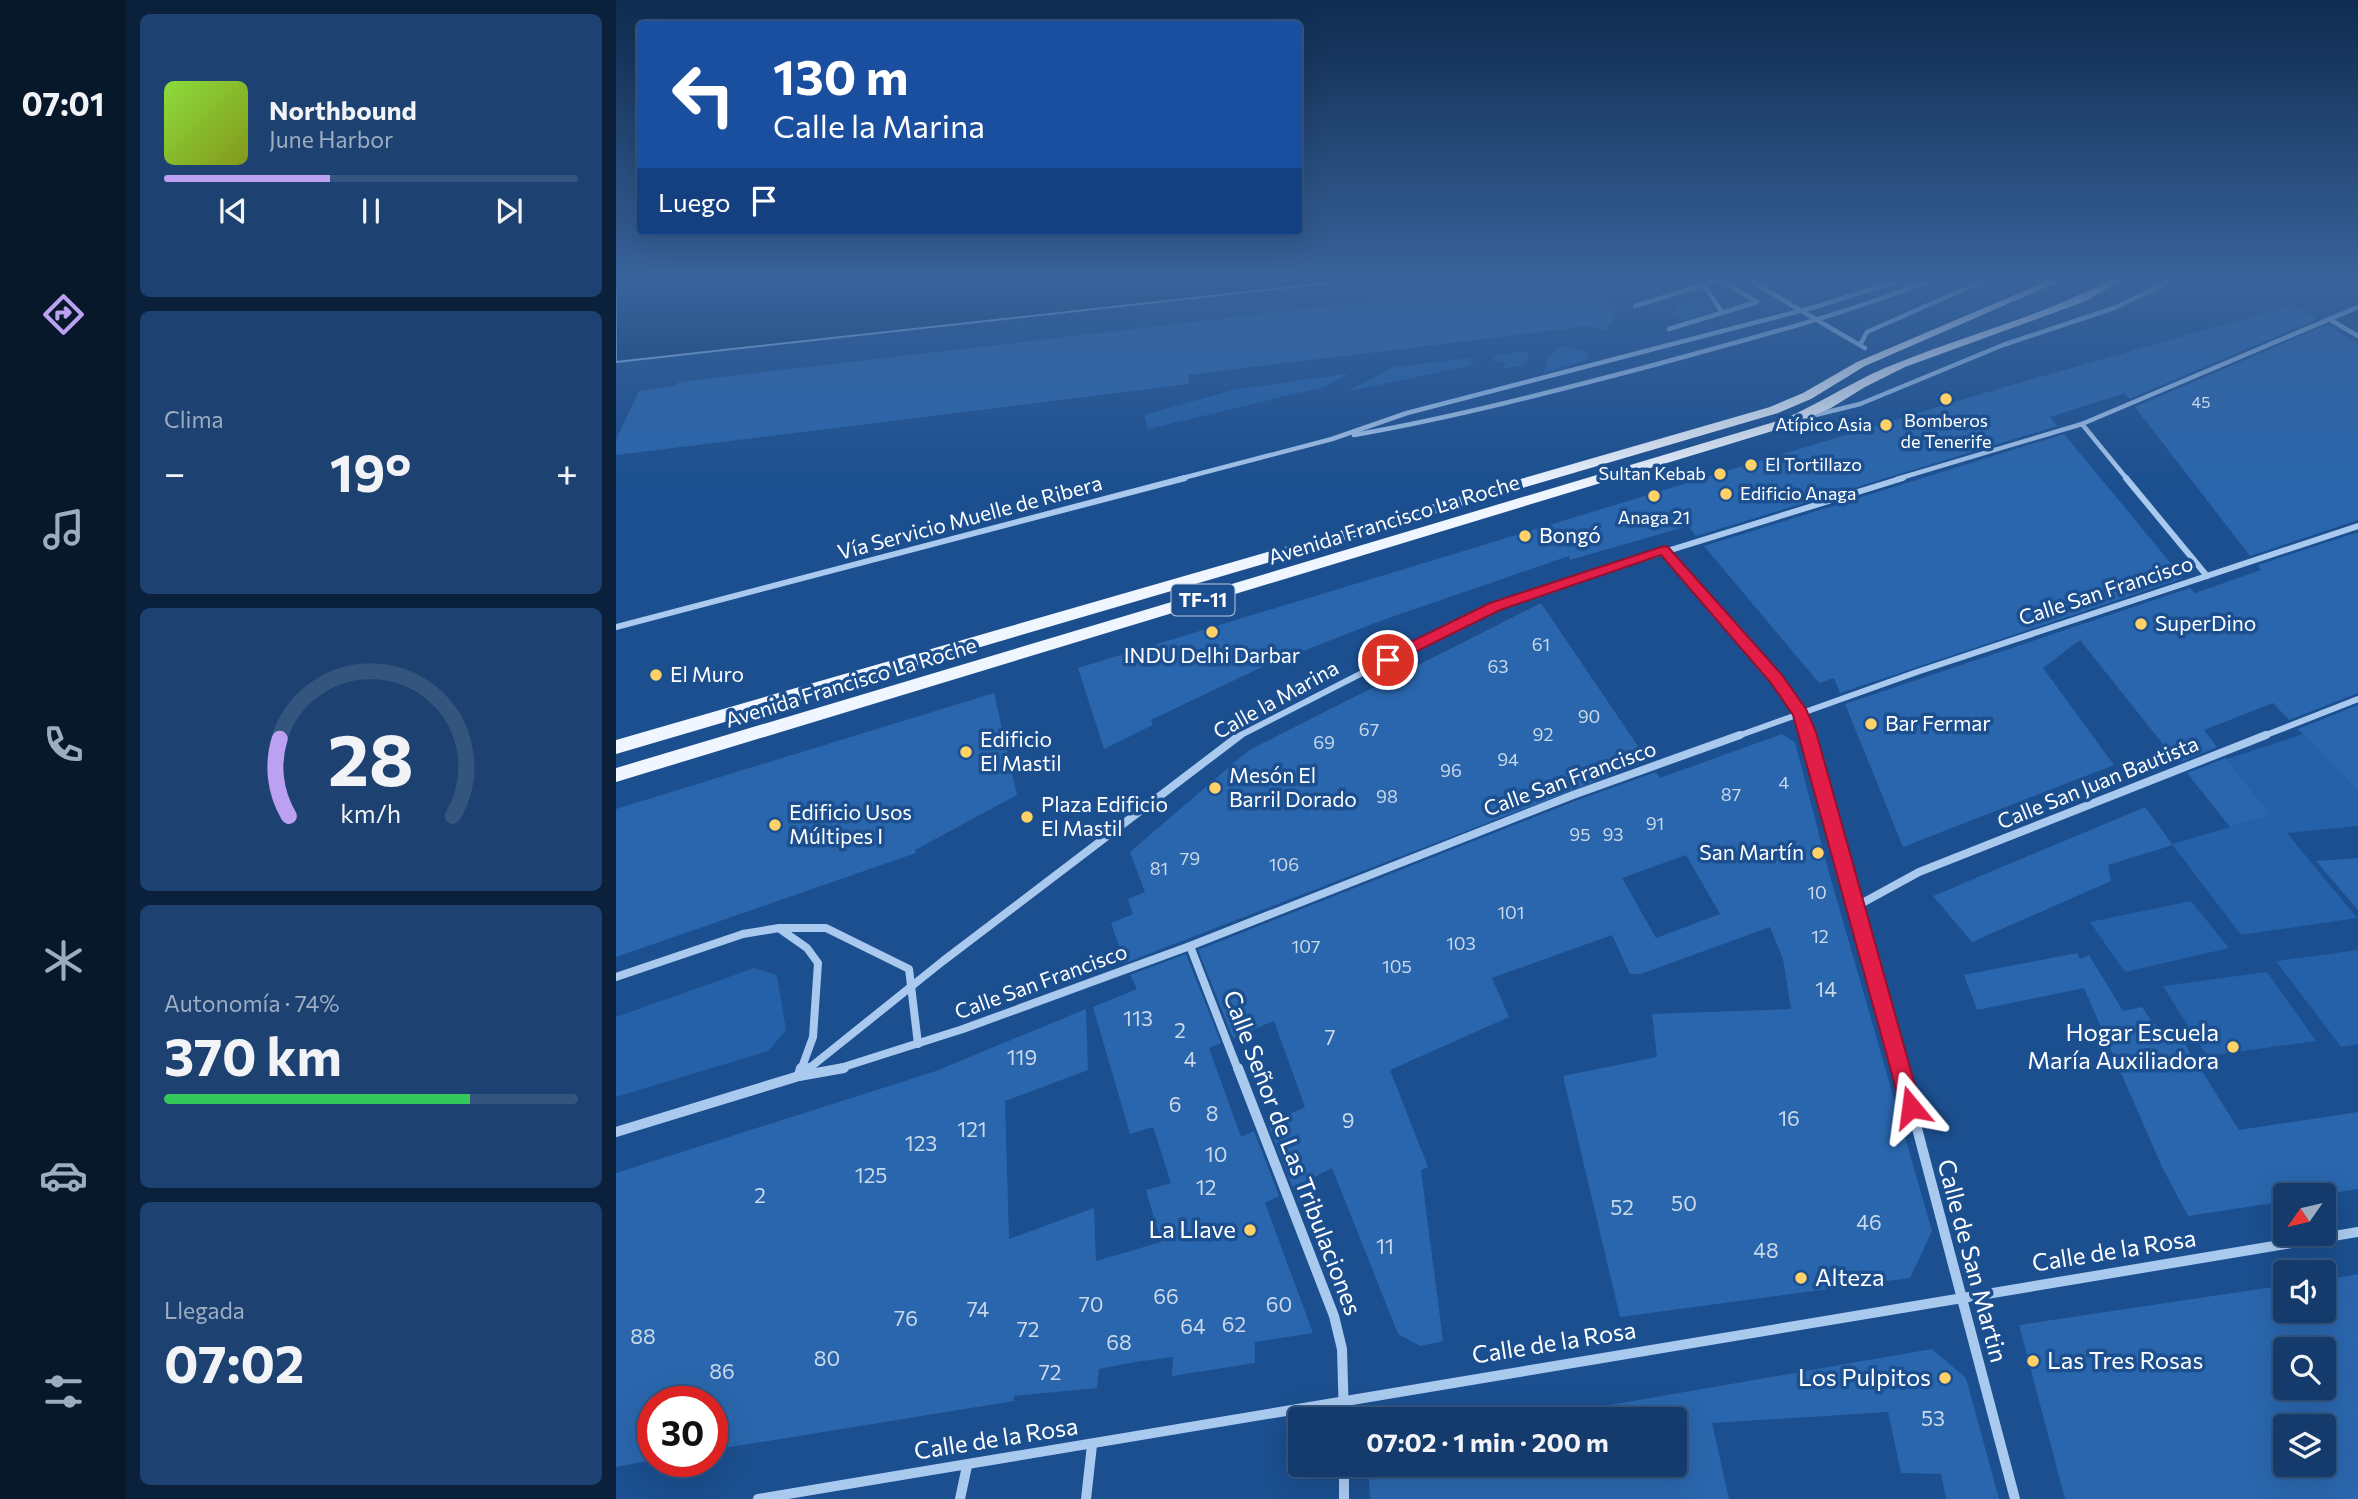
<!DOCTYPE html>
<html lang="es">
<meta charset="utf-8">
<style>
:root{--surface:#143b6b;--page:#1d4271;--text:#f1f3f6;--muted:#9dadc1;--line:#33557e;--accent:#bca0f2}
body{margin:0;font-family:Commissioner,sans-serif;background:var(--page);color:var(--text);height:100vh;display:flex;flex-direction:column;font-size:26px;white-space:nowrap}
*{box-sizing:border-box;margin:0}
p{font-size:23px;color:var(--muted)}
.icon{flex:none;width:38px;height:38px;fill:none;stroke:currentColor;stroke-width:2;stroke-linecap:round;stroke-linejoin:round}
.map{position:relative;flex:1;overflow:hidden}
.side{display:flex;flex-direction:column;gap:14px;padding:14px;background:#0b203b;width:490px}
.side>*{flex:none}
.banner{position:absolute;left:21px;top:21px;width:665px;height:214px;border-radius:7px;box-shadow:0 7px 28px #0002,0 0 0 2px var(--line);background:#1a4fa0;color:#fff;overflow:hidden}
.needle{width:46px;rotate:236deg}
.tools{position:absolute;left:1657px;top:1183px;display:grid;gap:14px}
.tools a{display:grid;place-items:center;width:63px;height:63px;border-radius:7px;background:var(--surface);box-shadow:0 7px 28px #0002,0 0 0 2px var(--line);font-size:35px}
.speed{position:absolute;left:21px;top:1386px;display:flex;gap:14px;font-size:35px;font-weight:700;text-align:center}
.speed>*{display:grid;place-content:center;width:91px;height:91px;border-radius:50%;background:var(--surface);box-shadow:0 7px 28px #0002,0 0 0 2px var(--line);line-height:1}
.speed .limit{border:10px solid #d22;background:#fff;color:#111}
.pin{position:absolute;display:grid;place-items:center;width:60px;height:60px;color:#fff;margin:-30px;border:4px solid #fff;border-radius:50%;box-shadow:0 2px 7px #0007}
.me{position:absolute;width:77px;margin:-38px;rotate:344deg;stroke-linejoin:round;filter:drop-shadow(0 0 5px #0008)}
.turn{display:flex;align-items:center;gap:24px;height:147px;padding:0 21px;font-size:32px}
.turn .icon{width:91px;height:91px;stroke-width:2.5}
.turn b{display:block;font-size:49px;line-height:60px}
.then{display:flex;align-items:center;height:66px;padding:0 21px;background:#0003;gap:14px;font-size:26px}
.big{font-size:52px;font-weight:700;line-height:1.1}
.side .tile{flex:1;display:flex;flex-direction:column;justify-content:center;gap:10px;min-width:0;padding:0 24px;border-radius:10px;background:var(--page)}
.side .dial{align-items:center;gap:0}
.dial svg{height:182px;overflow:visible;fill:none;stroke:var(--line);stroke-width:7;stroke-linecap:round;text-anchor:middle}
.dial text{fill:var(--text);stroke:none}
.song{display:flex;align-items:center;gap:21px}
.cover{width:84px;height:84px;border-radius:10px;background:linear-gradient(135deg,hsl(90 70% 55%),hsl(70 70% 35%))}
.played{height:7px;border-radius:4px;background:linear-gradient(90deg,var(--accent) 40%,var(--line) 40%)}
.keys{display:flex;justify-content:space-around;direction:ltr}
.heat{display:flex;justify-content:space-between;align-items:center;font-size:38px;direction:ltr}
.charge{height:10px;border-radius:5px;background:linear-gradient(90deg,#34c759 74%,var(--line) 0)}
.trip{position:absolute;left:672px;top:1407px;width:399px;height:70px;border-radius:7px;background:var(--surface);box-shadow:0 7px 28px #0002,0 0 0 2px var(--line);font-weight:700;line-height:70px;text-align:center}
main{display:flex;flex:1;min-height:0}
.tab-bar{display:flex;flex-direction:column;width:126px;justify-content:space-around;align-items:center;background:#08182b;color:var(--muted)}
.tab-bar .icon{width:49px;height:49px}
.tab-bar .on{color:var(--accent)}
.tab-bar b{font-size:32px;color:var(--text)}
.map>svg:first-child{display:block}
.green{fill:#2461a8}
.water{fill:#123a6d;stroke:#9cc4f0;stroke-width:2}
.building{fill:#2a66ad;fill-rule:evenodd}
.lines{fill:none;stroke-linecap:round;stroke-linejoin:round}
.street-far3{stroke:#a9c9ee;stroke-width:4.5}
.street-far2{stroke:#a9c9ee;stroke-width:6}
.street-far1{stroke:#a9c9ee;stroke-width:8}
.street{stroke:#a9c9ee;stroke-width:10}
.primary{fill:#f0f6ff;fill-rule:evenodd}
.street-bridge{stroke:#a9c9ee;stroke-width:4.5}
.route{fill:#e11d48;stroke:#92132f;stroke-width:2}
.poi-dot{fill:#ffd166;stroke:#1b4f8f;stroke-width:2.5}
.labels{text-anchor:middle;stroke-width:7;stroke-linejoin:round;paint-order:stroke}
.far-number-label{font-size:16px;fill:#cad9ea}
.far-poi-label{font-size:18px;fill:#fff;stroke:#1b4f8f}
.number-label{font-size:18px;fill:#cad9ea}
.shield{fill:#1b4f8f;stroke:#bbcadd;stroke-width:2}
.shield-label{font-size:19px;font-weight:bold;fill:#fff}
.street-label{font-size:21px;fill:#fff;stroke:#1b4f8f}
.poi-label{font-size:21px;fill:#fff;stroke:#1b4f8f;text-anchor:start}
.near-number-label{font-size:21px;fill:#cad9ea}
.near-poi-label{font-size:24px;fill:#fff;stroke:#1b4f8f;text-anchor:end}
.near-street-label{font-size:24px;fill:#fff;stroke:#1b4f8f}
</style>
<main>
<nav class="tab-bar">
<b>07:01</b>
<svg class="icon on" aria-label="directions" viewBox="0 0 24 24"><path d="M12 3l9 9-9 9-9-9zM9 14v-3h6M13 9l2 2-2 2"/></svg>
<svg class="icon" aria-label="music" viewBox="0 0 24 24"><path d="M9 18V5l10-2v13"/><circle cx="6" cy="18" r="3"/><circle cx="16" cy="16" r="3"/></svg>
<svg class="icon" aria-label="phone" viewBox="0 0 24 24"><path d="M5 4h4l2 5-3 2q2 4 5 5l2-3 5 2v4C11 20 4 13 5 4z"/></svg>
<svg class="icon" aria-label="climate" viewBox="0 0 24 24"><path d="M12 3v18M4 7l16 10M4 17L20 7"/></svg>
<svg class="icon" aria-label="car" viewBox="0 0 24 24"><path d="M5 17H2v-5l4-1 3-4h7l3 4 3 1v5h-3M9 17h6M6 11h13"/><circle cx="7" cy="17" r="2"/><circle cx="17" cy="17" r="2"/></svg>
<svg class="icon" aria-label="filters" viewBox="0 0 24 24"><path d="M4 7h16M4 17h16"/><circle cx="9" cy="7" r="2"/><circle cx="15" cy="17" r="2"/></svg>
</nav>
<section class="side">
<div class="tile">
<div class="song"><i class="cover"></i><div><b>Northbound</b><p>June Harbor</p></div></div>
<div class="played"></div>
<div class="keys"><svg class="icon" aria-label="previous" viewBox="0 0 24 24"><path d="M18 5L8 12l10 7zM5 5v14"/></svg><svg class="icon" aria-label="pause" viewBox="0 0 24 24"><path d="M8 5v14M16 5v14"/></svg><svg class="icon" aria-label="next" viewBox="0 0 24 24"><path d="M6 5l10 7-10 7zM19 5v14"/></svg></div>
</div>
<div class="tile"><p>Clima</p>
<div class="heat"><a>−</a><b class="big">19°</b><a>+</a></div>
</div>
<div class="tile dial"><svg viewBox="0 0 100 80">
<path d="M14 69A42 42 0 1 1 86 69"/>
<path d="M14 69A42 42 0 0 1 10 35" stroke="#bca0f2"/>
<text x="50" y="56" font-size="32" font-weight="700">28</text>
<text x="50" y="72" font-size="11">km/h</text>
</svg></div>
<div class="tile"><p>Autonomía · 74%</p><b class="big">370 km</b><div class="charge"></div></div>
<div class="tile"><p>Llegada</p><b class="big">07:02</b></div>
</section>
<div class="map">
<svg width="1742" height="1499" viewBox="0 0 1742 1499">
<rect width="100%" height="100%" fill="#1b4f8f"/>
<!-- green -->
<g class="green">
<path d="M 1021,279 L 1076,279 C 1061,290 1036,292 1017,288 Z"/>
<polygon points="1087,297 1095,300 1096,310 1067,321 1056,315 1062,304"/>
<path d="M 951,346 L 967,350 L 972,355 L 972,360 L 928,373 C 932,356 933,350 951,346 Z"/>
<polygon points="909,351 914,354 909,365 886,369 890,363 879,361 876,356"/>
<polygon points="853,358 857,365 730,392 778,367"/>
<polygon points="734,373 708,387 532,429 528,415 617,390"/>
<polygon points="1687,734 1742,791 1742,826 1671,833 1741,918 1625,935 1556,844 1655,815 1611,759"/>
<polygon points="1575,901 1613,948 1509,972 1474,922"/>
<polygon points="1742,950 1742,1044 1725,1047 1660,961"/>
<polygon points="138,968 161,975 170,1030 152,1051 0,1097 0,1017"/>
<polygon points="1651,972 1700,1041 1591,1056 1547,986"/>
</g>
<!-- water -->
<polygon class="water" points="0,279 749,279 0,362"/>
<!-- building -->
<g class="building">
<polygon points="946,279 958,279 1002,310 990,330 973,326 572,375 573,384 0,455 0,440 23,391 60,386 63,382"/>
<polygon points="1677,305 1701,319 1513,399 1509,393 1434,417 1441,426 1080,536 1072,526 954,560 953,556 764,621 646,667 535,720 537,725 488,749 462,668 1361,395"/>
<polygon points="1711,325 1742,344 1742,520 1634,556 1519,407"/>
<polygon points="1448,434 1567,578 1224,693 1218,678 1203,683 1088,546"/>
<polygon points="1742,532 1742,693 1673,720 1657,703 1588,730 1601,747 1562,763 1464,640 1427,668 1498,765 1287,847 1229,704 1574,588 1579,593 1645,570 1642,565"/>
<polygon points="925,603 1032,761 509,963 495,923 517,914 512,899 529,892 514,852 633,750"/>
<polygon points="378,693 401,795 299,850 300,853 0,957 0,809"/>
<polygon points="1742,705 1742,791 1682,729"/>
<path d="M 1166,734 L 1179,742 L 1212,869 L 1316,1231 L 1294,1278 L 1004,1317 L 947,1076 L 1041,1057 L 1036,1014 L 1175,1009 L 1167,959 L 1154,927 L 1025,974 L 1014,974 L 996,935 L 876,978 L 893,1017 L 774,1070 L 812,1167 L 805,1170 L 827,1341 L 804,1346 L 782,1334 L 716,1168 L 677,1188 L 652,1124 L 689,1107 L 658,1021 L 617,1038 L 582,950 L 959,801 L 1040,772 L 1044,778 ZM 1070,855 L 1104,914 L 1040,938 L 1006,878 Z"/>
<polygon points="1610,758 1655,815 1614,827 1571,773"/>
<polygon points="1529,807 1557,845 1492,865 1495,881 1356,942 1317,896"/>
<polygon points="1742,858 1742,910 1700,861"/>
<polygon points="1461,953 1464,959 1473,955 1507,1011 1526,1007 1537,1023 1567,1041 1623,1130 1742,1112 1742,1189 1703,1195 1670,1195 1670,1201 1572,1216 1546,1167 1468,988 1361,1010 1348,975"/>
<polygon points="570,954 605,1043 593,1048 625,1137 638,1131 663,1196 649,1203 697,1333 639,1342 639,1363 556,1376 557,1357 519,1362 483,1369 481,1388 398,1396 398,1401 96,1450 96,1402 37,1402 37,1460 0,1467 0,1173 320,1071 470,1009 472,1070 389,1101 393,1239 478,1208 480,1261 545,1242 530,1190 555,1183 537,1127 514,1134 477,1007 521,989 514,975"/>
<path d="M 1742,1274 L 1742,1499 L 1449,1499 L 1403,1325 L 1670,1285 L 1670,1311 L 1708,1311 L 1708,1280 ZM 1670,1349 L 1708,1349 L 1708,1388 L 1670,1388 ZM 1670,1426 L 1708,1426 L 1708,1465 L 1670,1465 Z"/>
<polygon points="1316,1349 1350,1378 1383,1499 1330,1499 1325,1474 1285,1473 1272,1412 1096,1423 1113,1499 754,1499 752,1465 1059,1465 1059,1419 913,1419"/>
</g>
<g class="lines">
<!-- street-far3 -->
<g class="street-far3">
<polyline points="1131,279 1167,300"/>
<polyline points="1088,285 1106,312"/>
<polyline points="1019,306 1103,280"/>
<polyline points="1713,319 1742,336"/>
<polyline points="1053,329 1141,302 1102,279"/>
<polyline points="1218,330 1249,348"/>
<polyline points="1244,345 1251,332 1371,279"/>
<polyline points="1187,418 1244,404 1387,345 1498,308 1559,279"/>
<polyline points="1466,424 1511,479"/>
<path d="M 738,435 C 840,417 939,391 1038,365 C 1133,339 1227,315 1318,279"/>
<polyline points="563,479 716,439 791,413 1199,307 1288,279"/>
<polyline points="1281,479 1466,424 1742,307"/>
</g>
<!-- street-far2 -->
<g class="street-far2">
<polyline points="1510,478 1591,576"/>
<polyline points="1048,550 1160,679 1184,714 1193,737"/>
<polyline points="0,627 569,478"/>
<polyline points="621,737 842,624 909,595 1287,478"/>
<polyline points="1119,737 1301,672 1742,526"/>
<polyline points="1645,737 1742,699"/>
</g>
<!-- street-far1 -->
<g class="street-far1">
<polyline points="1193,735 1285,1070"/>
<polyline points="1239,907 1303,872 1650,735"/>
<polyline points="164,929 191,948 202,963 197,1037 185,1070"/>
<polyline points="574,946 622,1070"/>
<polyline points="0,977 127,934 163,928 210,928 293,969 302,1044"/>
<polyline points="191,1070 327,961 624,735"/>
<polyline points="218,1070 347,1029 574,946 957,795 1124,735"/>
</g>
<!-- street -->
<g class="street">
<polyline points="622,1068 718,1316 726,1349 728,1419"/>
<polyline points="1285,1068 1399,1499"/>
<polyline points="183,1075 185,1068"/>
<polyline points="183,1076 193,1068"/>
<polyline points="0,1132 183,1076 228,1068"/>
<polyline points="728,1465 728,1499"/>
<polyline points="142,1499 1742,1232"/>
<polyline points="344,1499 351,1466"/>
<polyline points="470,1499 476,1445"/>
</g>
<!-- primary -->
<g class="primary">
<polygon points="1436,279 1449,279 1249,366 1195,399 1162,413 0,754 0,740 1154,407 1187,393 1241,362"/>
<path d="M 1495,279 L 1507,279 L 1470,301 L 1289,367 L 1249,387 L 1215,408 L 1176,425 L 0,782 L 0,768 L 1168,419 C 1207,402 1243,377 1284,362 C 1354,334 1429,315 1495,279 Z"/>
</g>
<!-- street-bridge -->
<polyline class="street-bridge" points="1167,300 1218,330"/>
</g>
<!-- sky -->
<linearGradient id="sky" x2="0" y2="1"><stop stop-color="#0f2b4f"/><stop offset="0.57" stop-color="#39639b"/><stop offset="1" stop-color="#39639b" stop-opacity="0"/></linearGradient>
<rect width="1742" height="489" fill="url(#sky)"/>
<!-- route -->
<polygon class="route" points="1048,546 1052,547 1166,675 1190,709 1200,732 1305,1107 1302,1115 1295,1118 1288,1115 1285,1107 1177,715 1155,683 1045,555 884,610 777,663 766,663 764,660 766,656 874,603"/>
<!-- markers -->
<g class="poi-dot">
<circle cx="1330" cy="399" r="7"/>
<circle cx="1270" cy="425" r="7"/>
<circle cx="1135" cy="465" r="7"/>
<circle cx="1104" cy="474" r="7"/>
<circle cx="1110" cy="494" r="7"/>
<circle cx="1038" cy="496" r="7"/>
<circle cx="909" cy="536" r="7"/>
<circle cx="1525" cy="624" r="7"/>
<circle cx="596" cy="632" r="7"/>
<circle cx="40" cy="675" r="7"/>
<circle cx="1255" cy="724" r="7"/>
<circle cx="350" cy="752" r="7"/>
<circle cx="599" cy="788" r="7"/>
<circle cx="411" cy="817" r="7"/>
<circle cx="159" cy="825" r="7"/>
<circle cx="1202" cy="853" r="7"/>
<circle cx="1617" cy="1047" r="7"/>
<circle cx="634" cy="1230" r="7"/>
<circle cx="1185" cy="1278" r="7"/>
<circle cx="1417" cy="1361" r="7"/>
<circle cx="1329" cy="1378" r="7"/>
</g>
<g class="labels">
<!-- far-number labels -->
<g class="far-number-label">
<text x="1585" y="408">45</text>
</g>
<!-- far-poi labels -->
<g class="far-poi-label">
<text x="1330" y="427">Bomberos<tspan x="1330" dy="21">de Tenerife</tspan></text>
<text x="1256" y="431" text-anchor="end">Atípico Asia</text>
<text x="1149" y="471" text-anchor="start">El Tortillazo</text>
<text x="1090" y="480" text-anchor="end">Sultan Kebab</text>
<text x="1124" y="500" text-anchor="start">Edificio Anaga</text>
<text x="1038" y="524">Anaga 21</text>
</g>
<!-- number labels -->
<g class="number-label">
<text x="925" y="651">61</text>
<text x="882" y="673">63</text>
<text x="973" y="723">90</text>
<text x="753" y="736">67</text>
<text x="927" y="741">92</text>
<text x="708" y="749">69</text>
<text x="892" y="766">94</text>
<text x="835" y="777">96</text>
<text x="1168" y="789">4</text>
<text x="1115" y="801">87</text>
<text x="771" y="803">98</text>
<text x="1039" y="830">91</text>
<text x="964" y="841">95</text>
<text x="997" y="841">93</text>
<text x="574" y="865">79</text>
<text x="668" y="871">106</text>
<text x="543" y="875">81</text>
<text x="1201" y="899">10</text>
<text x="895" y="919">101</text>
<text x="1204" y="943">12</text>
<text x="845" y="950">103</text>
<text x="690" y="953">107</text>
<text x="781" y="973">105</text>
</g>
<!-- shield labels -->
<rect class="shield" x="555.5" y="584.5" width="63" height="31" rx="5"/>
<g class="shield-label">
<text x="587" y="607">TF-11</text>
</g>
<!-- street labels -->
<g class="street-label">
<text transform="translate(354 518) rotate(-15)" y="7">Vía Servicio Muelle de Ribera</text>
<text transform="translate(778 520) rotate(-17)" y="7">Avenida Francisco La Roche</text>
<text transform="translate(1490 591) rotate(-18)" y="7">Calle San Francisco</text>
<text transform="translate(235 683) rotate(-17)" y="7">Avenida Francisco La Roche</text>
<text transform="translate(660 700) rotate(-29)" y="7">Calle la Marina</text>
<text transform="translate(954 779) rotate(-20)" y="7">Calle San Francisco</text>
<text transform="translate(1482 783) rotate(-22)" y="7">Calle San Juan Bautista</text>
<text transform="translate(425 982) rotate(-20)" y="7">Calle San Francisco</text>
</g>
<!-- poi labels -->
<g class="poi-label">
<text x="923" y="543">Bongó</text>
<text x="1539" y="631">SuperDino</text>
<text x="596" y="663" text-anchor="middle">INDU Delhi Darbar</text>
<text x="54" y="682">El Muro</text>
<text x="1269" y="731">Bar Fermar</text>
<text x="364" y="747">Edificio<tspan x="364" dy="24">El Mastil</tspan></text>
<text x="613" y="783">Mesón El<tspan x="613" dy="24">Barril Dorado</tspan></text>
<text x="425" y="812">Plaza Edificio<tspan x="425" dy="24">El Mastil</tspan></text>
<text x="173" y="820">Edificio Usos<tspan x="173" dy="24">Múltipes I</tspan></text>
<text x="1188" y="860" text-anchor="end">San Martín</text>
</g>
<!-- near-number labels -->
<g class="near-number-label">
<text x="1210" y="997">14</text>
<text x="522" y="1026">113</text>
<text x="564" y="1038">2</text>
<text x="714" y="1045">7</text>
<text x="406" y="1065">119</text>
<text x="574" y="1067">4</text>
<text x="559" y="1112">6</text>
<text x="596" y="1121">8</text>
<text x="1173" y="1126">16</text>
<text x="732" y="1128">9</text>
<text x="356" y="1137">121</text>
<text x="305" y="1151">123</text>
<text x="600" y="1162">10</text>
<text x="255" y="1183">125</text>
<text x="590" y="1195">12</text>
<text x="144" y="1203">2</text>
<text x="1068" y="1211">50</text>
<text x="1006" y="1215">52</text>
<text x="1253" y="1230">46</text>
<text x="769" y="1254">11</text>
<text x="1150" y="1258">48</text>
<text x="550" y="1304">66</text>
<text x="475" y="1312">70</text>
<text x="663" y="1312">60</text>
<text x="362" y="1317">74</text>
<text x="290" y="1326">76</text>
<text x="618" y="1332">62</text>
<text x="577" y="1334">64</text>
<text x="412" y="1337">72</text>
<text x="27" y="1344">88</text>
<text x="503" y="1350">68</text>
<text x="211" y="1366">80</text>
<text x="106" y="1379">86</text>
<text x="434" y="1380">72</text>
<text x="1317" y="1426">53</text>
</g>
<!-- near-poi labels -->
<g class="near-poi-label">
<text x="1603" y="1041">Hogar Escuela<tspan x="1603" dy="28">María Auxiliadora</tspan></text>
<text x="620" y="1238">La Llave</text>
<text x="1199" y="1286" text-anchor="start">Alteza</text>
<text x="1431" y="1369" text-anchor="start">Las Tres Rosas</text>
<text x="1315" y="1386">Los Pulpitos</text>
</g>
<!-- near-street labels -->
<g class="near-street-label">
<text transform="translate(676 1153) rotate(69)" y="8">Calle Señor de Las Tribulaciones</text>
<text transform="translate(1498 1251) rotate(-9)" y="8">Calle de la Rosa</text>
<text transform="translate(1356 1261) rotate(75)" y="8">Calle de San Martin</text>
<text transform="translate(938 1343) rotate(-9)" y="8">Calle de la Rosa</text>
<text transform="translate(380 1439) rotate(-9)" y="8">Calle de la Rosa</text>
</g>
</g>
</svg>
<div class="tools">
<a><svg class="needle" viewBox="-14 -14 28 28"><path d="M0-13l5 13h-10z" fill="#e53935"/><path d="M0 13l5-13h-10z" fill="#9dadc1"/></svg></a>
<a><svg class="icon" aria-label="sound" viewBox="0 0 24 24"><path d="M4 9h4l5-4v14l-5-4H4zM17 9q2 3 0 6"/></svg></a>
<a><svg class="icon" aria-label="search" viewBox="0 0 24 24"><circle cx="10" cy="10" r="6"/><path d="M15 15l6 6"/></svg></a>
<a><svg class="icon" aria-label="layers" viewBox="0 0 24 24"><path d="M12 4l9 5-9 5-9-5zM3 14l9 5 9-5"/></svg></a>
</div>
<div class="speed"><div class="limit">30</div></div>
<div class="pin" style="left:772px;top:660px;background:#d93025"><svg class="icon" aria-label="arrive" viewBox="0 0 24 24"><path d="M6 21V4h12l-3 4 3 4H6"/></svg></div>
<svg class="me" style="left:1295px;top:1107px" viewBox="-20 -20 40 40"><path d="M0-17L14 15 0 8-14 15z" fill="#e11d48" stroke="#fff" stroke-width="4"/></svg>
<div class="trip">07:02 · 1 min · 200 m</div>
<div class="banner">
<div class="turn"><svg class="icon" aria-label="left" viewBox="0 0 24 24"><path d="M17 20v-9H6M10 6l-5 5 5 5"/></svg><div><b>130 m</b>Calle la Marina</div></div>
<div class="then">Luego<svg class="icon" aria-label="arrive" viewBox="0 0 24 24"><path d="M6 21V4h12l-3 4 3 4H6"/></svg></div>
</div>
</div>
</main>
